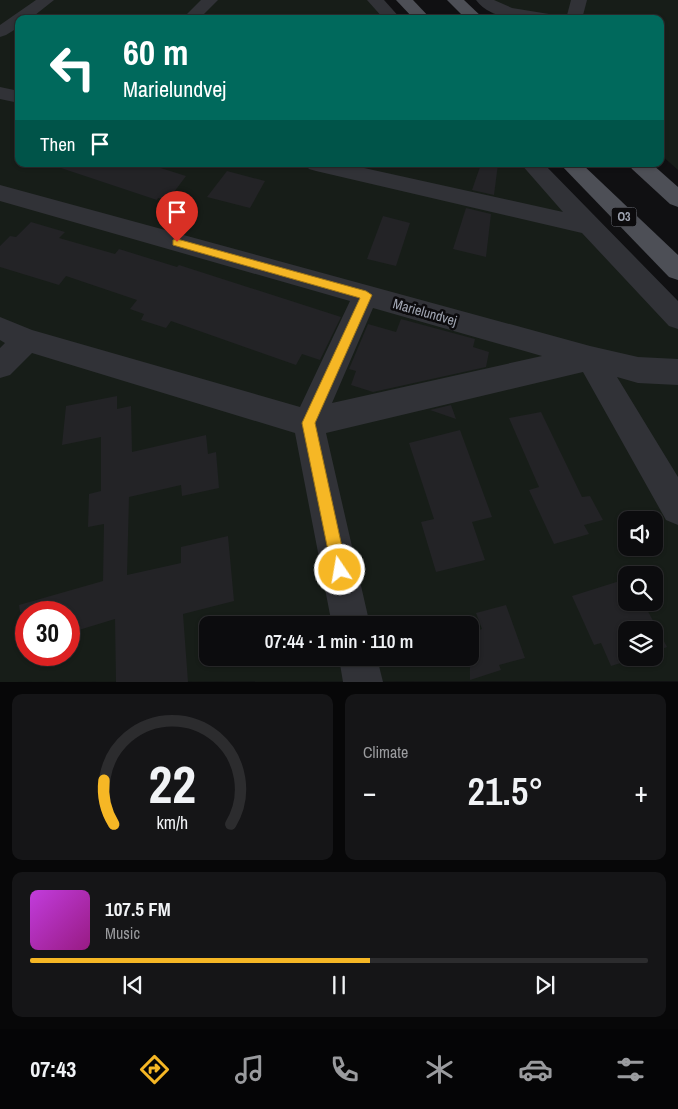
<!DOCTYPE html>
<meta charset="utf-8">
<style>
:root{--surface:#0c0c0e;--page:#151517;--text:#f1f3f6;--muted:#9a9b9e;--line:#2c2c2e;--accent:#f6b725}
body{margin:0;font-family:"Archivo Narrow",sans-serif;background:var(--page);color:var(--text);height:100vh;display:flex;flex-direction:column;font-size:19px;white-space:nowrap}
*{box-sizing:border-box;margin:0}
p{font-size:16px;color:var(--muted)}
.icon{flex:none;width:28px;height:28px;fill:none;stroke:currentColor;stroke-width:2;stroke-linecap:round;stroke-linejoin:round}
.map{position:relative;height:682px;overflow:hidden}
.drawer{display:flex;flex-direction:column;gap:12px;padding:12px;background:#070708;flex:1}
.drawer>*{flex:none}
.hud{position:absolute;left:15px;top:15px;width:649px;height:152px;border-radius:10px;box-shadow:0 1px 4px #0004,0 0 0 1px var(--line);background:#00695c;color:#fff;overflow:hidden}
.tools{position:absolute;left:618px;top:511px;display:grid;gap:10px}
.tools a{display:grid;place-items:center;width:45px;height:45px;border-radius:10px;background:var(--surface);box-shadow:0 1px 4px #0004,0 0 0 1px var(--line);font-size:25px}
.speed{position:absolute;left:15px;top:601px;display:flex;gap:10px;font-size:25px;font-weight:700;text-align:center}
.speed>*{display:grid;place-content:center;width:65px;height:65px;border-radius:50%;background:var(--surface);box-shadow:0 1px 4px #0004,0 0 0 1px var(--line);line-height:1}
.speed .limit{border:8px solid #d22;background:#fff;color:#111}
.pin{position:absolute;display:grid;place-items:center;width:42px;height:42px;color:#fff;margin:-51px -21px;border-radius:50% 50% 50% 0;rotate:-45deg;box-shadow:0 0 5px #0007}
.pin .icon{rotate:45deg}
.me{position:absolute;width:55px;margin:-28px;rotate:348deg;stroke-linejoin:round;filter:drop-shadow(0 0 4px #0008)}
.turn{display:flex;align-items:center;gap:18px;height:105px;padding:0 25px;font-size:22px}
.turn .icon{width:65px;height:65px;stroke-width:2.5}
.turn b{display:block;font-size:35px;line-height:42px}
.then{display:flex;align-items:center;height:48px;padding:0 25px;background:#0003;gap:10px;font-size:19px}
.big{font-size:38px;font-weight:600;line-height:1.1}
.drawer .tile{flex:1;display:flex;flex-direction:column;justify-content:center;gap:8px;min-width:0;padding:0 18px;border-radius:10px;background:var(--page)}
.drawer .dial{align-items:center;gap:0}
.dial svg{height:130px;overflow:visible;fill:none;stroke:var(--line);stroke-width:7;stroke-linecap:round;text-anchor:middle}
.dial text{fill:var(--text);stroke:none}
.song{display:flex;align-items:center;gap:15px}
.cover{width:60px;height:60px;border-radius:8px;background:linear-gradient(135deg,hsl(290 70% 55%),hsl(310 70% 35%))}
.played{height:5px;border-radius:2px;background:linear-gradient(90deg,var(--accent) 55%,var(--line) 55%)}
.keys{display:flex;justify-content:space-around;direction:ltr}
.heat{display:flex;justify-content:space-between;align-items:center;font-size:28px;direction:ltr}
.drawer .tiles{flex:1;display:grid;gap:12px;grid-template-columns:1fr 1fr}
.tile:last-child{grid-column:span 2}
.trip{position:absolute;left:199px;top:616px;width:280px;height:50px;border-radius:10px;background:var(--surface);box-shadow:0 1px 4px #0004,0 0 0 1px var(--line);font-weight:600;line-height:50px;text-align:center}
.tabs{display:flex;height:80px;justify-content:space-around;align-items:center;background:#050506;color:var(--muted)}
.tabs .icon{width:35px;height:35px}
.tabs .active{color:var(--accent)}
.tabs b{font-size:22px;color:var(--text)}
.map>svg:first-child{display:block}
.green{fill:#171d18;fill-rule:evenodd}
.building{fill:#232326}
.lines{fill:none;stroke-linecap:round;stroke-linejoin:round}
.minor{fill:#313237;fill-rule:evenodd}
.major{fill:#4d4f56;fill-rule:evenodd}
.route{fill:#f6b725;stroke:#a07718}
.labels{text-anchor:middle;stroke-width:5;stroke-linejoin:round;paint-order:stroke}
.shield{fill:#0c0b0d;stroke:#747881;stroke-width:1}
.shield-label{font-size:12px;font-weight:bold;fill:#a1a6b3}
.street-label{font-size:14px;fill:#a1a6b3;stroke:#0c0b0d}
</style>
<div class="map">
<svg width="678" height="682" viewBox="0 0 678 682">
<rect width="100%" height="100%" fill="#101012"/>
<!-- green -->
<g class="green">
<path d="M 0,0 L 374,0 L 392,19 L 19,19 L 19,164 L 527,164 L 678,326 L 678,681 L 0,682 ZM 626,520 L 654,520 L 654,548 L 626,548 ZM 626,575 L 654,575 L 654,602 L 626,602 ZM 26,612 L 69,612 L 69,655 L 26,655 ZM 208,625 L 470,625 L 470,658 L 208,658 ZM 626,630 L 654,630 L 654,658 L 626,658 Z"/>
<polygon points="477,0 678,0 678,170 660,154 660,19 499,19"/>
</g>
<!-- building -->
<g class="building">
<polygon points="62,164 148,164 186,176 168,200 158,198 157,200 61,168"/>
<polygon points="481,164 498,164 494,195 472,190"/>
<polygon points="227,171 265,181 250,208 207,197"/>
<polygon points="466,208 491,214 486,257 453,249"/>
<polygon points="383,216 410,223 396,266 367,259"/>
<polygon points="31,222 65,232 59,238 115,254 119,249 177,267 179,265 341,317 320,360 302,354 296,365 171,321 166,328 141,320 144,314 130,309 137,300 66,276 59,285 0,267 0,246 10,236 16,237"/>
<polygon points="401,319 475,339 473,347 489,352 486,367 373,392 351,385 356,371 349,369 368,324 396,332"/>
<polygon points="117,396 117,409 131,406 132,452 206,435 208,454 216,452 219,488 182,496 181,485 129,497 127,575 181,563 181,547 228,536 234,601 183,614 188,682 116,682 115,619 69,633 69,612 20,612 19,605 103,581 104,524 88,527 89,494 101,491 101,437 62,445 66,406"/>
<polygon points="451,405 456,419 430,410"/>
<polygon points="541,412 582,497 590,496 603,520 584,525 589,534 554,544 529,490 539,487 509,418"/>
<polygon points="460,430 492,517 472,522 485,560 436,572 421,522 434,519 409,443"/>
<polygon points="626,579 626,602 643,602 667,647 654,652 654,630 626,630 626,658 637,658 611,666 601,643 594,645 572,596"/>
<polygon points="506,605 525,658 499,665 501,670 470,680 470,633 482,629 476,613"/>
</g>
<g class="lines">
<!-- minor -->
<g class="minor">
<polygon points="36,0 54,0 30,19 19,19 19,27 6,35 0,37 0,25"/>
<polygon points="201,0 218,0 199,19 182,19"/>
<polygon points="367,0 384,0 401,19 384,19"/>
<path d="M 476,0 L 494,0 L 512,8 L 549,14 L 555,16 L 557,19 C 532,19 493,23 476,0 Z"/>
<polygon points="571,0 587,0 582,19 566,19"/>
<polygon points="0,87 19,91 19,103 0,99"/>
<polygon points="305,164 346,164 563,212 521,164 544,164 678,301 678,329 669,326 582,233 316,171 309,169"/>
<path d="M 0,185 L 590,346 L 638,357 L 678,359 L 678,385 L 638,383 L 617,377 L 678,477 L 678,525 L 666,520 L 583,372 L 326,433 L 370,625 L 332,625 L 295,433 L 32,353 L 10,375 L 0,378 L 0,348 L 5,343 L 0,340 L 0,317 L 32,330 L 300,407 L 350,301 L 0,201 ZM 373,308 L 542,356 L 332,403 Z"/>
<polygon points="339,658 377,658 383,682 343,682"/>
</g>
<!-- major -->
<g class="major">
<polygon points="396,0 413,0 431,19 414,19"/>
<polygon points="447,0 464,0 484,19 466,19"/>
<polygon points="560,164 582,164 678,255 678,280 669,277"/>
<polygon points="629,164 652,164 678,187 678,207 670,204 632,169"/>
</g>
</g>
<!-- route -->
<polygon class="route" points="177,239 366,291 372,295 315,423 347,570 345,575 340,577 334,575 332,570 302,423 360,298 173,245 173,240"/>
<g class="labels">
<!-- shield labels -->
<rect class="shield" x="611.5" y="207.5" width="25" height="19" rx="4"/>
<g class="shield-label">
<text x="624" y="221">O3</text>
</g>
<!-- street labels -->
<g class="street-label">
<text transform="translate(425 312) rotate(16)" y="5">Marielundvej</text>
</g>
</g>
</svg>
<div class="tools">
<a><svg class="icon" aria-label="sound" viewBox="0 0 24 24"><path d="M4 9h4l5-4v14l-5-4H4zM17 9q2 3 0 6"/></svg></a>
<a><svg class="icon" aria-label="search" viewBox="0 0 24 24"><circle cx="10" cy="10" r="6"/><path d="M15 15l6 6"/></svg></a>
<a><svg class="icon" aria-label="layers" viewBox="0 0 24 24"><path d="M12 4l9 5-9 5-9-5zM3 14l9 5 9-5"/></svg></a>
</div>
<div class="speed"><div class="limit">30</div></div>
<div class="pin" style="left:177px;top:242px;background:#d93025"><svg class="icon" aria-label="arrive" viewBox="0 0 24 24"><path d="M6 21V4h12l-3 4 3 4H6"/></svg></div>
<svg class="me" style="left:340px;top:570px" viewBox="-20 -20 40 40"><circle r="17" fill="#f6b725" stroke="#fff" stroke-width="3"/><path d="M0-11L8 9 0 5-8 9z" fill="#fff"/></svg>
<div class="trip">07:44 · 1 min · 110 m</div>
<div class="hud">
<div class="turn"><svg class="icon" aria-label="left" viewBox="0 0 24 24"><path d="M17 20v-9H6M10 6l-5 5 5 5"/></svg><div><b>60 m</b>Marielundvej</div></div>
<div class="then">Then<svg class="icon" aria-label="arrive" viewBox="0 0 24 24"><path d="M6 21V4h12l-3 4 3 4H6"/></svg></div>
</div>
</div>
<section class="drawer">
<div class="tiles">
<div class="tile dial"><svg viewBox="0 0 100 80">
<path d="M14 69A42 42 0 1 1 86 69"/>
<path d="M14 69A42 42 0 0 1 8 42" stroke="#f6b725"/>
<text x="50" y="56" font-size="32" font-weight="700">22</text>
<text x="50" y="72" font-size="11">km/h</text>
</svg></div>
<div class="tile"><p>Climate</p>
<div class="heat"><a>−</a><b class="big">21.5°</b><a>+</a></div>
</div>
<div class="tile">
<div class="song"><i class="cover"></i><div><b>107.5 FM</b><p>Music</p></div></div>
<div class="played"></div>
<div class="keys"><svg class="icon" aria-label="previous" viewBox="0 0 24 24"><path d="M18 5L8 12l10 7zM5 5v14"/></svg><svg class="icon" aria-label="pause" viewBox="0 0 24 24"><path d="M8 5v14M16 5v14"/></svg><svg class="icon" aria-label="next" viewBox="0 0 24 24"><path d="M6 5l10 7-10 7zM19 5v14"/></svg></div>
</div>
</div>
</section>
<nav class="tabs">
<b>07:43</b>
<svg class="icon active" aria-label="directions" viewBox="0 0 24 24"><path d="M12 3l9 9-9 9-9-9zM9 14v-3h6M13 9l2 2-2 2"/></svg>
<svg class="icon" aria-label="music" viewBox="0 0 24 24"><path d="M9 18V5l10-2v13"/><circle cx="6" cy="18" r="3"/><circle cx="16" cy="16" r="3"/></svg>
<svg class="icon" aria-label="phone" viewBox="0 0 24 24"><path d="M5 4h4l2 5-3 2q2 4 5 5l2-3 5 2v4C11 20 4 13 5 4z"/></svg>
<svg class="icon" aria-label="climate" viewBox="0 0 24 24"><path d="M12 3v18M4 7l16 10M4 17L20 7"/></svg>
<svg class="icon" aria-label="car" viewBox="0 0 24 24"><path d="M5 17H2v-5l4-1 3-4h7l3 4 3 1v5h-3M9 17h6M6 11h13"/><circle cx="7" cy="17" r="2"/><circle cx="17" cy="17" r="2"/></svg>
<svg class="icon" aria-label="filters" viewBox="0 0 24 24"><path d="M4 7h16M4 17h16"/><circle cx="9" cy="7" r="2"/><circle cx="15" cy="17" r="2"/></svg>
</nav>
